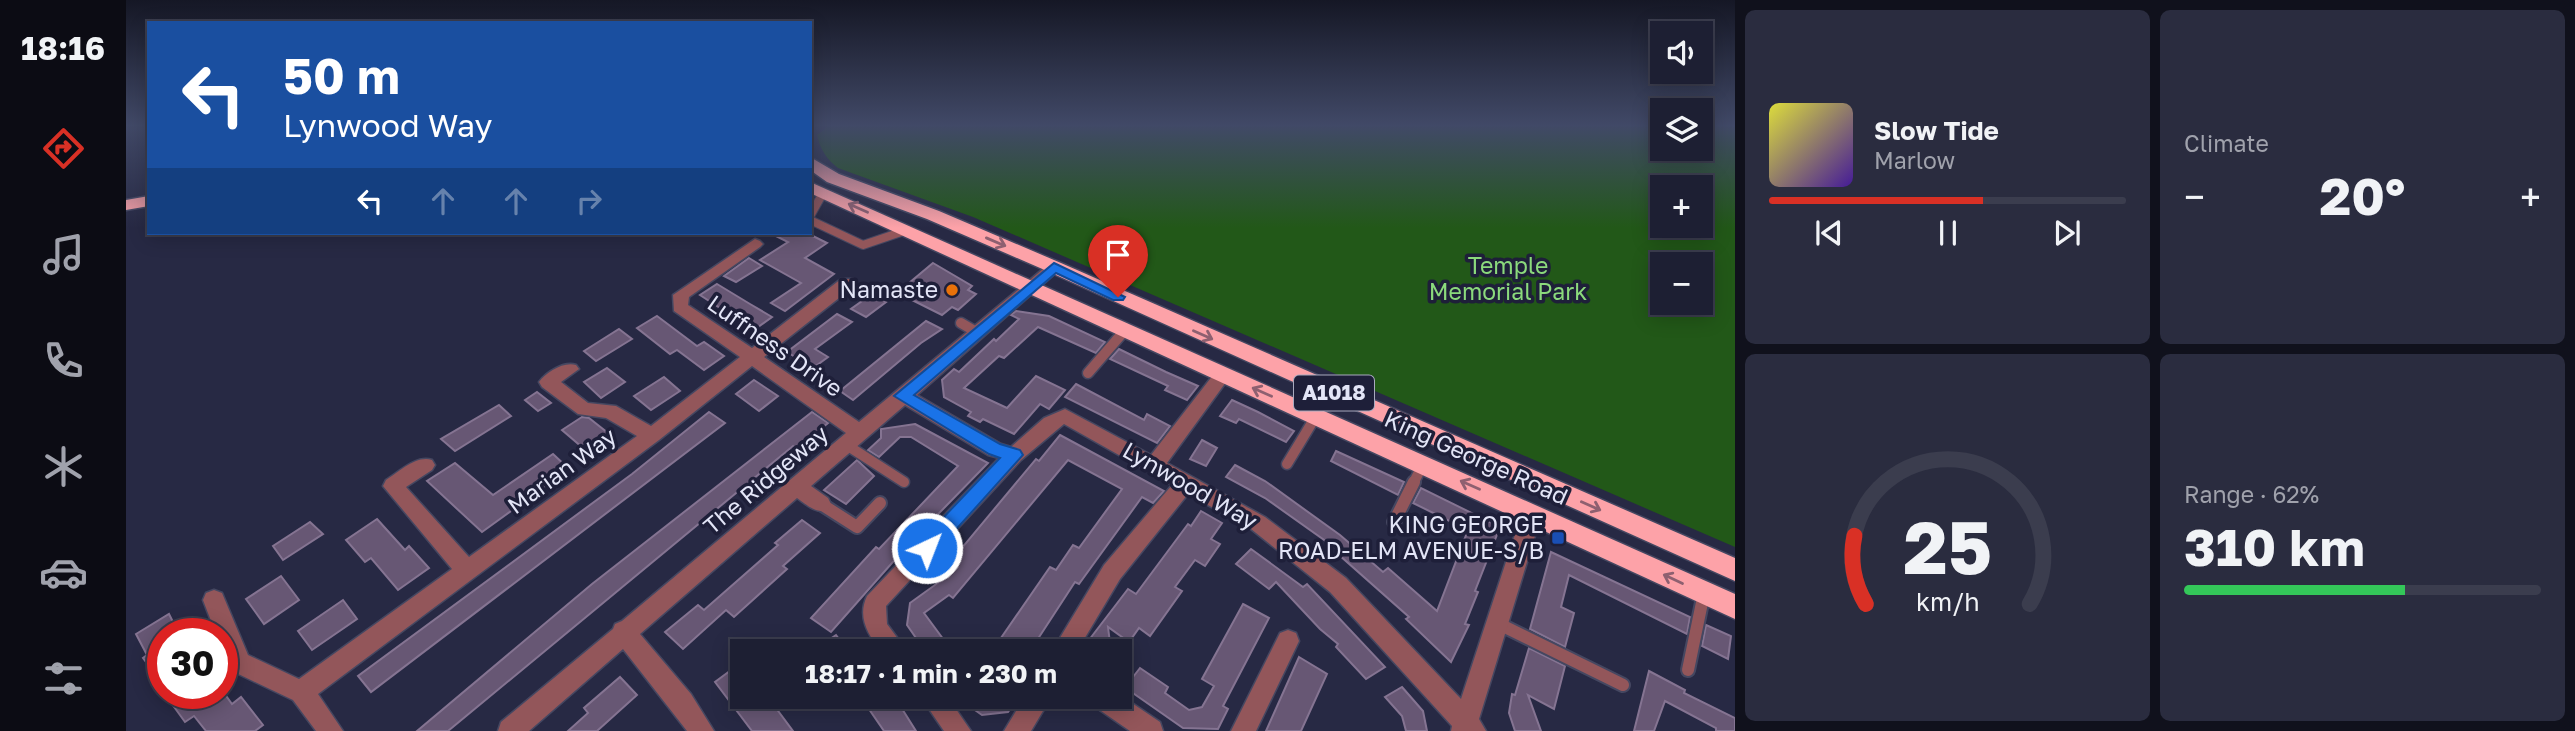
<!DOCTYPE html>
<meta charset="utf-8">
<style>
:root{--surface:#1d1f33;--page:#2a2c3f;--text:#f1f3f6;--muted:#a0a2ac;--line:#3b3d4e;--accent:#d93025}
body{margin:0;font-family:"Golos Text",sans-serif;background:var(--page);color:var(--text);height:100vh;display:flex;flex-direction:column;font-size:26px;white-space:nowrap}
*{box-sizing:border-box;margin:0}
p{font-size:23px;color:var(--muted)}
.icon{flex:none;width:38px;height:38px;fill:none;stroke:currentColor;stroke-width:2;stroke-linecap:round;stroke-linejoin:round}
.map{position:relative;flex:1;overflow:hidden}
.drawer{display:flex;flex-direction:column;gap:10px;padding:10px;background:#10111c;width:840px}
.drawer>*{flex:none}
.top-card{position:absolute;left:21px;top:21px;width:665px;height:214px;border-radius:0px;box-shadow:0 4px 18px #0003,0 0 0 2px var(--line);background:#1a4fa0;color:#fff;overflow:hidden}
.tools{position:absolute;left:1524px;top:21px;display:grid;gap:14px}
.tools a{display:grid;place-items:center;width:63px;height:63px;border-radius:0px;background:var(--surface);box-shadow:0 4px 18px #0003,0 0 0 2px var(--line);font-size:35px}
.speed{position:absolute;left:21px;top:618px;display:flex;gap:14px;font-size:35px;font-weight:700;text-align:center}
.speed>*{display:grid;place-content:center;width:91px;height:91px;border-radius:50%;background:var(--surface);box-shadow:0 4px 18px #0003,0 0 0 2px var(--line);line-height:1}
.speed .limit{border:10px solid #d22;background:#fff;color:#111}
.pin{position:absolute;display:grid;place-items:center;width:60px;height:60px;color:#fff;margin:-72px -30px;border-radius:50% 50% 50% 0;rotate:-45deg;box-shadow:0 0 7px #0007}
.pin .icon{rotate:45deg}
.me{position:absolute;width:77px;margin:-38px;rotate:43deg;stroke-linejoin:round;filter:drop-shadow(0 0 5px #0008)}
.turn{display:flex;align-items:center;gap:24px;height:147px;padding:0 21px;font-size:32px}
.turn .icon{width:91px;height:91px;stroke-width:2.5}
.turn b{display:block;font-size:49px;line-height:60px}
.lanes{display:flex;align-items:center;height:66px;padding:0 21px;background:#0003;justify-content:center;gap:35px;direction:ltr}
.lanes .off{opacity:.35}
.big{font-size:52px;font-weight:700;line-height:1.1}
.drawer .tile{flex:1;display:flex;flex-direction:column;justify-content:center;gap:10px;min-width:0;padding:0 24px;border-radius:10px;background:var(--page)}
.drawer .dial{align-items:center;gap:0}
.dial svg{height:182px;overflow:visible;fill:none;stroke:var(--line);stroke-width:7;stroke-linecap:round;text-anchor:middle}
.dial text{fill:var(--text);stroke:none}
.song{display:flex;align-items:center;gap:21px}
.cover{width:84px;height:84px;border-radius:10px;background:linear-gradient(135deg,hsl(60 70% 55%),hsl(260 70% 35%))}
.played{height:7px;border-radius:4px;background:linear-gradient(90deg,var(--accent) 60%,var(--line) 60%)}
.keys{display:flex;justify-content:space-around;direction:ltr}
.heat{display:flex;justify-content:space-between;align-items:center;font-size:38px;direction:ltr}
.charge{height:10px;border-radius:5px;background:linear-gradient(90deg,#34c759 62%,var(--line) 0)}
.drawer .tiles{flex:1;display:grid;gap:10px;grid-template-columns:repeat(2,1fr)}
.trip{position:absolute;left:604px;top:639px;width:402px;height:70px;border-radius:0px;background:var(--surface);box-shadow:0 4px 18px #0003,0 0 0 2px var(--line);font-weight:700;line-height:70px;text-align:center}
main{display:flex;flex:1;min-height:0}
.tab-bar{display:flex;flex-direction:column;width:126px;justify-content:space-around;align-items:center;background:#0c0c14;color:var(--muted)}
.tab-bar .icon{width:49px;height:49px}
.tab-bar .selected{color:var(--accent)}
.tab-bar b{font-size:32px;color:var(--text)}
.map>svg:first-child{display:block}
.green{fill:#225818;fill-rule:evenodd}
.building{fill:#675774;stroke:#857492;stroke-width:2}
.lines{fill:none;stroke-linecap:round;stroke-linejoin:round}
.lane-far2-casing{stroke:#454761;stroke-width:10}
.lane-far1-casing{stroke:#454761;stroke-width:13}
.lane-casing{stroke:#454761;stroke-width:16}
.street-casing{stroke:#454761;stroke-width:3}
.highway-casing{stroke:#454761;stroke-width:3}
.lane-far2{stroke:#93565a;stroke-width:8}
.lane-far1{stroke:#93565a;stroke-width:10}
.lane{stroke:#93565a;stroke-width:12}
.street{fill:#93565a;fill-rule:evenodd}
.highway{fill:#fda2a8;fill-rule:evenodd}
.oneway{stroke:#8e6070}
.route{fill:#1a73e8;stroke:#114b97;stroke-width:2}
.food-dot{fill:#e8710a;stroke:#1e1f39;stroke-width:2.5}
.transit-dot{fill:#1a4fb4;stroke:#1e1f39;stroke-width:2.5}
.labels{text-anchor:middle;stroke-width:7;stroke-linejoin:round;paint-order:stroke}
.shield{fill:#1e1f39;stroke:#a8aabe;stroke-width:2}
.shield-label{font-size:21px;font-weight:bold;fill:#e3e5f7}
.park-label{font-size:23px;fill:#8bda7c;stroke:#1e1f39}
.poi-label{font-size:23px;fill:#e3e5f7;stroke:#1e1f39;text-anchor:end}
.street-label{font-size:23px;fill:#e3e5f7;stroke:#1e1f39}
</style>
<main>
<nav class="tab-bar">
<b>18:16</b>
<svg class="icon selected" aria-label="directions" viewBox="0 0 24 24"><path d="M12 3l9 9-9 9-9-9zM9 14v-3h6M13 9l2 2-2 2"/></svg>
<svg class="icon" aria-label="music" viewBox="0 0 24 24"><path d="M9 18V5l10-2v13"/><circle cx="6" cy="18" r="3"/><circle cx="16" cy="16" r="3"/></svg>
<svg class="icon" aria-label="phone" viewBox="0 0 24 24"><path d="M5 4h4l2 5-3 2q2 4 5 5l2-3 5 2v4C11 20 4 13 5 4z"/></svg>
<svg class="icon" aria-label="climate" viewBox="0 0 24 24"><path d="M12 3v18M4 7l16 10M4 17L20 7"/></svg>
<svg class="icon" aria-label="car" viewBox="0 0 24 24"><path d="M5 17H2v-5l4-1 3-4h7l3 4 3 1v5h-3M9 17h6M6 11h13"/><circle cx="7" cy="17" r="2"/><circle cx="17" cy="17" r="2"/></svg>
<svg class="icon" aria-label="filters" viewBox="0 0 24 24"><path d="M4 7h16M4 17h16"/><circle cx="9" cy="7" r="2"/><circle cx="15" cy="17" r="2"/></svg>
</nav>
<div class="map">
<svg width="1609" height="731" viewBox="0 0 1609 731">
<rect width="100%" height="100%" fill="#272944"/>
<!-- green -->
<path class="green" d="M 703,126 L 1536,126 L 1536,149 L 1575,149 L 1575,126 L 1609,126 L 1609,547 L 847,217 L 712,168 C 701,160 694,149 691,135 ZM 1536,187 L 1575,187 L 1575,226 L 1536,226 ZM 1536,264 L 1575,264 L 1575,303 L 1536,303 Z"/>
<!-- building -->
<g class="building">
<polygon points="644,233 681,233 701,243 679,258 708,274 659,311 645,303 675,283 634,260 662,242"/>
<polygon points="623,258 636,266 610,282 598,276"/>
<polygon points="807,263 846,286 842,290 850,294 832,310 826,307 816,315 786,300 799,290 783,283"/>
<polygon points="591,284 624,304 646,317 628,330 574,295"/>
<polygon points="746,294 760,302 740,317 725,309"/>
<polygon points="890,311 923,316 979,342 970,353 912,327 878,358 873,356 838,388 881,408 910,376 939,390 923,409 914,404 888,434 857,419 854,422 842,416 845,412 818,397 816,380 828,369 833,372 868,339 870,341 893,319 885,315"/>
<polygon points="711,314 726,322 689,349 702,357 687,368 661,352"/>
<polygon points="531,316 571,346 578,342 598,356 578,370 551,350 544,354 511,328"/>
<polygon points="800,321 816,329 795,343 727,400 714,391"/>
<polygon points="493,329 506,339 470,361 458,351"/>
<polygon points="993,349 1040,372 1072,386 1061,400 1039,390 1042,386 984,359"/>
<polygon points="481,368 499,382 475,398 458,382"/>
<polygon points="538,377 554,391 525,410 508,396"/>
<polygon points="628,380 652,396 633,411 610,394"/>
<polygon points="950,384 1018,420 1021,414 1044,426 1031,443 939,397"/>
<polygon points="411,392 425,403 412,411 399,400"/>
<polygon points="1106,400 1132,412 1168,431 1160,442 1113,419 1110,423 1094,416"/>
<polygon points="373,405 385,416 329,451 315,439"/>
<polygon points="583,412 599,423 245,692 232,676 506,474"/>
<polygon points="686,412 702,423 670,449 667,446 322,731 291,731 466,584"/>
<polygon points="456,417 463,418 487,437 464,454 436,430"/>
<polygon points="789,424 862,463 781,546 705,632 685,618 750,547 753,549 832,466 785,437 774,437 753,457 742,450 755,438 755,429"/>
<polygon points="934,435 1038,491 1027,503 1016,497 953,584 949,582 904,651 866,651 924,567 930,570 947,545 953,548 996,489 942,460 827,598 823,595 798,613 826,651 799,651 781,625 784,603 820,577 815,573 910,459 913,461"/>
<polygon points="1076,440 1091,448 1080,466 1064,459"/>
<polygon points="1210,451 1278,482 1272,495 1205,461"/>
<polygon points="427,454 443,469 356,532 301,481 329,463 367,495"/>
<polygon points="731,460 748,476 720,504 698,490"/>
<polygon points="1109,465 1139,481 1214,535 1257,572 1262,568 1311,611 1342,530 1287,503 1295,488 1374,527 1349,591 1352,592 1339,624 1343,625 1325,662 1280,619 1283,617 1212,554 1215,552 1139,498 1100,477"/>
<polygon points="1075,511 1096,523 1085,539 1094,544 1079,566 1069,560 1049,587 1056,591 1024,636 1013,628 1003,642 982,627 985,651 964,651 963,640 1002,589 1010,594 1062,524 1065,526"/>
<polygon points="251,519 279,550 283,546 303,568 272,590 245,558 239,562 220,540"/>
<polygon points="676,520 694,533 657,566 661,569 608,617 600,610 557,649 539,632 572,605 578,610 652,545 649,543"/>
<polygon points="184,522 197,534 157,560 147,546"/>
<polygon points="1125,549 1177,587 1181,584 1259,667 1240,679 1210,647 1212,644 1194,629 1150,582 1143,589 1110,564"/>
<polygon points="1425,552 1564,617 1561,634 1443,575 1435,607 1448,613 1439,647 1404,629"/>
<polygon points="155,576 173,600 138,624 120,599"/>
<polygon points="217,600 231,619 186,650 172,631"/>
<polygon points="1117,604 1143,618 1097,706 1102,709 1092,729 1057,728 994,684 994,668 1007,677 1014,668 1042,687 1039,693 1063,710 1076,707 1088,686 1076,679"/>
<polygon points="43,614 53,634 37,634 37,685 17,658 21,655 10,634"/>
<polygon points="1580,625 1605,636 1602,659 1576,646"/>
<polygon points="710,635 722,651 686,651"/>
<polygon points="1403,648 1439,666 1428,709 1402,695 1415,731 1389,731 1383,713 1386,694 1389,695"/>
<polygon points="1173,657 1201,674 1175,731 1140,731"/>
<polygon points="616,662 616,696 641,696 667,731 626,731 589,682"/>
<polygon points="1523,671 1559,690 1558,693 1609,718 1609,731 1590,731 1590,728 1539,701 1528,731 1508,731"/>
<polygon points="494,677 511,695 471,731 442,731 462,713 458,708"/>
<polygon points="1276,687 1297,711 1301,731 1280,731 1276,716 1259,697"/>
<polygon points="38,693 98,693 106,704 115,697 137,725 129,731 80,731 68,716 59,722"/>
<polygon points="734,696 768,696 790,731 758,731"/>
<polygon points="829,696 893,696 882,712 856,715"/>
</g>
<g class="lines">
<defs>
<g id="lane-far2">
<polyline points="684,216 697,193"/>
<polyline points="684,220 737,245 781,230"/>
</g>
<g id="lane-far1">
<polyline points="835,323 852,333"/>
<polyline points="962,373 1000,329"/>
<polyline points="719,444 778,482"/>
<polyline points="1161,464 1190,416"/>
<polyline points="1287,484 1297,464"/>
</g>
<g id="lane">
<polyline points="695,504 731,527 754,503"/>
<polyline points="1268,522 1288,482"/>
<polyline points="1371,623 1497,685"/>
<polyline points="1562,670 1578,593"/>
</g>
<g id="street">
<path d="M 629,239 L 634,241 L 637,244 L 634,247 L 563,297 L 562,305 L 626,348 L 715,279 L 727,279 L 729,283 L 727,287 L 638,357 L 733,422 L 923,264 L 928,262 L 936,267 L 933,270 L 791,395 L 875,444 L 885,447 L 918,418 L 939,409 L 1025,455 L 1091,370 L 1103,370 L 1106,374 L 1103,378 L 1041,463 L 1139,517 L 1220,578 L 1335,699 L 1396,513 L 1399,507 L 1406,505 L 1413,507 L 1416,513 L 1353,719 L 1360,731 L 1325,731 L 1326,726 L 1204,592 L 1125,529 L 1062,494 L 994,579 L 951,651 L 926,651 L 978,565 L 1046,485 L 938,424 L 895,460 L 760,606 L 761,624 L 781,651 L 755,651 C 742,635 731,617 741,596 L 873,458 L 862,455 L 779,405 L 685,486 L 702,498 L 705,504 L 702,510 C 690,514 681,505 671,498 L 514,634 L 565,694 L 588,731 L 561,731 L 497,649 L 403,731 L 372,731 L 375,722 L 487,629 L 489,624 L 496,621 L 720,433 L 626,366 L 533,440 L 192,694 L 217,731 L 190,731 L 167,700 L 106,671 L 96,648 L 96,634 L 90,634 L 77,600 L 80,593 L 88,590 L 96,593 L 122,655 L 173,679 L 326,569 L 257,486 L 260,480 C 273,472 290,455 306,460 L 309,465 L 306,470 L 280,487 L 343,557 L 511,436 L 480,418 L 452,414 L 416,387 L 413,382 C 420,372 438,361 450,365 L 453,369 L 435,382 L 462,403 L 490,406 L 525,426 L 614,357 L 548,311 L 547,295 Z"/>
<polygon points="1162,630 1170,633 1173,641 1130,731 1105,731 1154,633"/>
<polygon points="994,695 1034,722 1037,731 1004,731 965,704 962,696"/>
<polygon points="794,696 821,696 845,731 818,731"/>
<polygon points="899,696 926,696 905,731 878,731"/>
</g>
<g id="highway">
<polygon points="684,157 713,174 813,211 935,263 1609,558 1609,581 921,271 801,219 701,182 684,170"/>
<polygon points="684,182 1609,594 1609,619 684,193"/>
<polygon points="23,196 23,206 0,210 0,200"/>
</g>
</defs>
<!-- lane-far2 casing -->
<use href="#lane-far2" class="lane-far2-casing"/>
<!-- lane-far1 casing -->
<use href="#lane-far1" class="lane-far1-casing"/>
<!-- lane casing -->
<use href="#lane" class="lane-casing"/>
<!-- street casing -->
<use href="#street" class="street-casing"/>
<!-- highway casing -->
<use href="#highway" class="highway-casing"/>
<!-- lane-far2 -->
<use href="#lane-far2" class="lane-far2"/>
<!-- lane-far1 -->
<use href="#lane-far1" class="lane-far1"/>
<!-- lane -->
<use href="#lane" class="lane"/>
<!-- street -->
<use href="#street" class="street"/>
<!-- highway -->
<use href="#highway" class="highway"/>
</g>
<!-- one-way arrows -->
<defs><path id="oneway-shaft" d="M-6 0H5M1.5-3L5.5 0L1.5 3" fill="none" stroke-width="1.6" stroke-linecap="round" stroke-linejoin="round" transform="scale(1.75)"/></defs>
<g class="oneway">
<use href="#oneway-shaft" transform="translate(732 208) rotate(-156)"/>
<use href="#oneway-shaft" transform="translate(870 242) rotate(23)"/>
<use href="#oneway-shaft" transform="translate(1077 335) rotate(24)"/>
<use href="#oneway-shaft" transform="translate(1136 392) rotate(-156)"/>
<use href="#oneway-shaft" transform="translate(1344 485) rotate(-156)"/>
<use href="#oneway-shaft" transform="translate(1465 506) rotate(24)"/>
<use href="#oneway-shaft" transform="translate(1547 579) rotate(-155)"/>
</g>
<!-- sky -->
<linearGradient id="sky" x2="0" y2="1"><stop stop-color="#151725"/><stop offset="0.55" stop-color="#414967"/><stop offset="1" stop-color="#414967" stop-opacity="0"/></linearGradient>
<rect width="1609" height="228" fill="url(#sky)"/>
<!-- route -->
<polygon class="route" points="928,263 999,297 997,300 987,300 930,273 788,395 874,444 894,450 897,455 808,554 794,554 792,548 794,542 874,458 863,454 768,396"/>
<!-- markers -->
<circle class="food-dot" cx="826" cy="290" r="7"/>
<rect class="transit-dot" x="1425" y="531" width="14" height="14" rx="3.5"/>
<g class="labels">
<!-- shield labels -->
<rect class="shield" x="1168" y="375.5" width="80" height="35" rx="5"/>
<g class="shield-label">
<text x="1208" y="400">A1018</text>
</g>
<!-- park labels -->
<g class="park-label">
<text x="1382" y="274">Temple<tspan x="1382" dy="26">Memorial Park</tspan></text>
</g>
<!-- poi labels -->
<g class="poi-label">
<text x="812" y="298">Namaste</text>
<text x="1418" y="533">KING GEORGE<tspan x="1418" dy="26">ROAD-ELM AVENUE-S/B</tspan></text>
</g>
<!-- street labels -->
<g class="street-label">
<text transform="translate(649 346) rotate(35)" y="8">Luffness Drive</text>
<text transform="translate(1350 458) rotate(24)" y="8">King George Road</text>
<text transform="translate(436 471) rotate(-36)" y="8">Marian Way</text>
<text transform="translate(640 480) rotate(-40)" y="8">The Ridgeway</text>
<text transform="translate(1064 486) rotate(30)" y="8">Lynwood Way</text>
</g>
</g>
</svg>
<div class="tools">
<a><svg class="icon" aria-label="sound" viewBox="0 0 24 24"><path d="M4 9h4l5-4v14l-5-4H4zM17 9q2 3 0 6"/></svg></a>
<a><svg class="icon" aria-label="layers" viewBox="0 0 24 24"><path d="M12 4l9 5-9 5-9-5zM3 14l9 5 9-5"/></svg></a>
<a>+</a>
<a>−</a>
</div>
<div class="speed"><div class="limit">30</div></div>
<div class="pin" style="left:992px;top:297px;background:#d93025"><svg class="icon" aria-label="arrive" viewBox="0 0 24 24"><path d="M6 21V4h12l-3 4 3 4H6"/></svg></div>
<svg class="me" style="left:801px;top:548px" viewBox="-20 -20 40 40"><circle r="17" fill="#1a73e8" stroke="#fff" stroke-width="3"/><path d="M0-11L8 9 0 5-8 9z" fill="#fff"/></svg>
<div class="trip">18:17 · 1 min · 230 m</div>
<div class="top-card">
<div class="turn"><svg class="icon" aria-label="left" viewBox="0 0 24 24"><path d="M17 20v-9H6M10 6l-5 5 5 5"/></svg><div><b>50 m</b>Lynwood Way</div></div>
<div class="lanes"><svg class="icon" aria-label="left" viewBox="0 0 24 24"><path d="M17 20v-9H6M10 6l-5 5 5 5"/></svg><svg class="icon off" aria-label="ahead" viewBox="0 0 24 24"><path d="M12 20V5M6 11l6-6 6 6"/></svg><svg class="icon off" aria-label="ahead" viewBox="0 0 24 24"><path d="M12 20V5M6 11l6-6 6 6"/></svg><svg class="icon off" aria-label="right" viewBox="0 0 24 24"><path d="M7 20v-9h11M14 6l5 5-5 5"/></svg></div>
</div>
</div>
<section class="drawer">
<div class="tiles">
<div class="tile">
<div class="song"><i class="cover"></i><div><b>Slow Tide</b><p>Marlow</p></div></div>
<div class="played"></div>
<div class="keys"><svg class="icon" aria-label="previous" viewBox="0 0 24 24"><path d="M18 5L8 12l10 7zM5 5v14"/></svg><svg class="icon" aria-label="pause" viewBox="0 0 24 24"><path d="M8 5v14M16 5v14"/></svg><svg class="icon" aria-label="next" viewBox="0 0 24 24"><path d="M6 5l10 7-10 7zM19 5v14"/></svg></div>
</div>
<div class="tile"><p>Climate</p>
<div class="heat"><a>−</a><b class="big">20°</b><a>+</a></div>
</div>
<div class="tile dial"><svg viewBox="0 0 100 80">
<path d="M14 69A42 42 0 1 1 86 69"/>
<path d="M14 69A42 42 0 0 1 9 39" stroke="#d93025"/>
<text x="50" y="56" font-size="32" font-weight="700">25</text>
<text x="50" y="72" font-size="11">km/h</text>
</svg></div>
<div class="tile"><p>Range · 62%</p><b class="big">310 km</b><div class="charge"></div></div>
</div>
</section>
</main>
